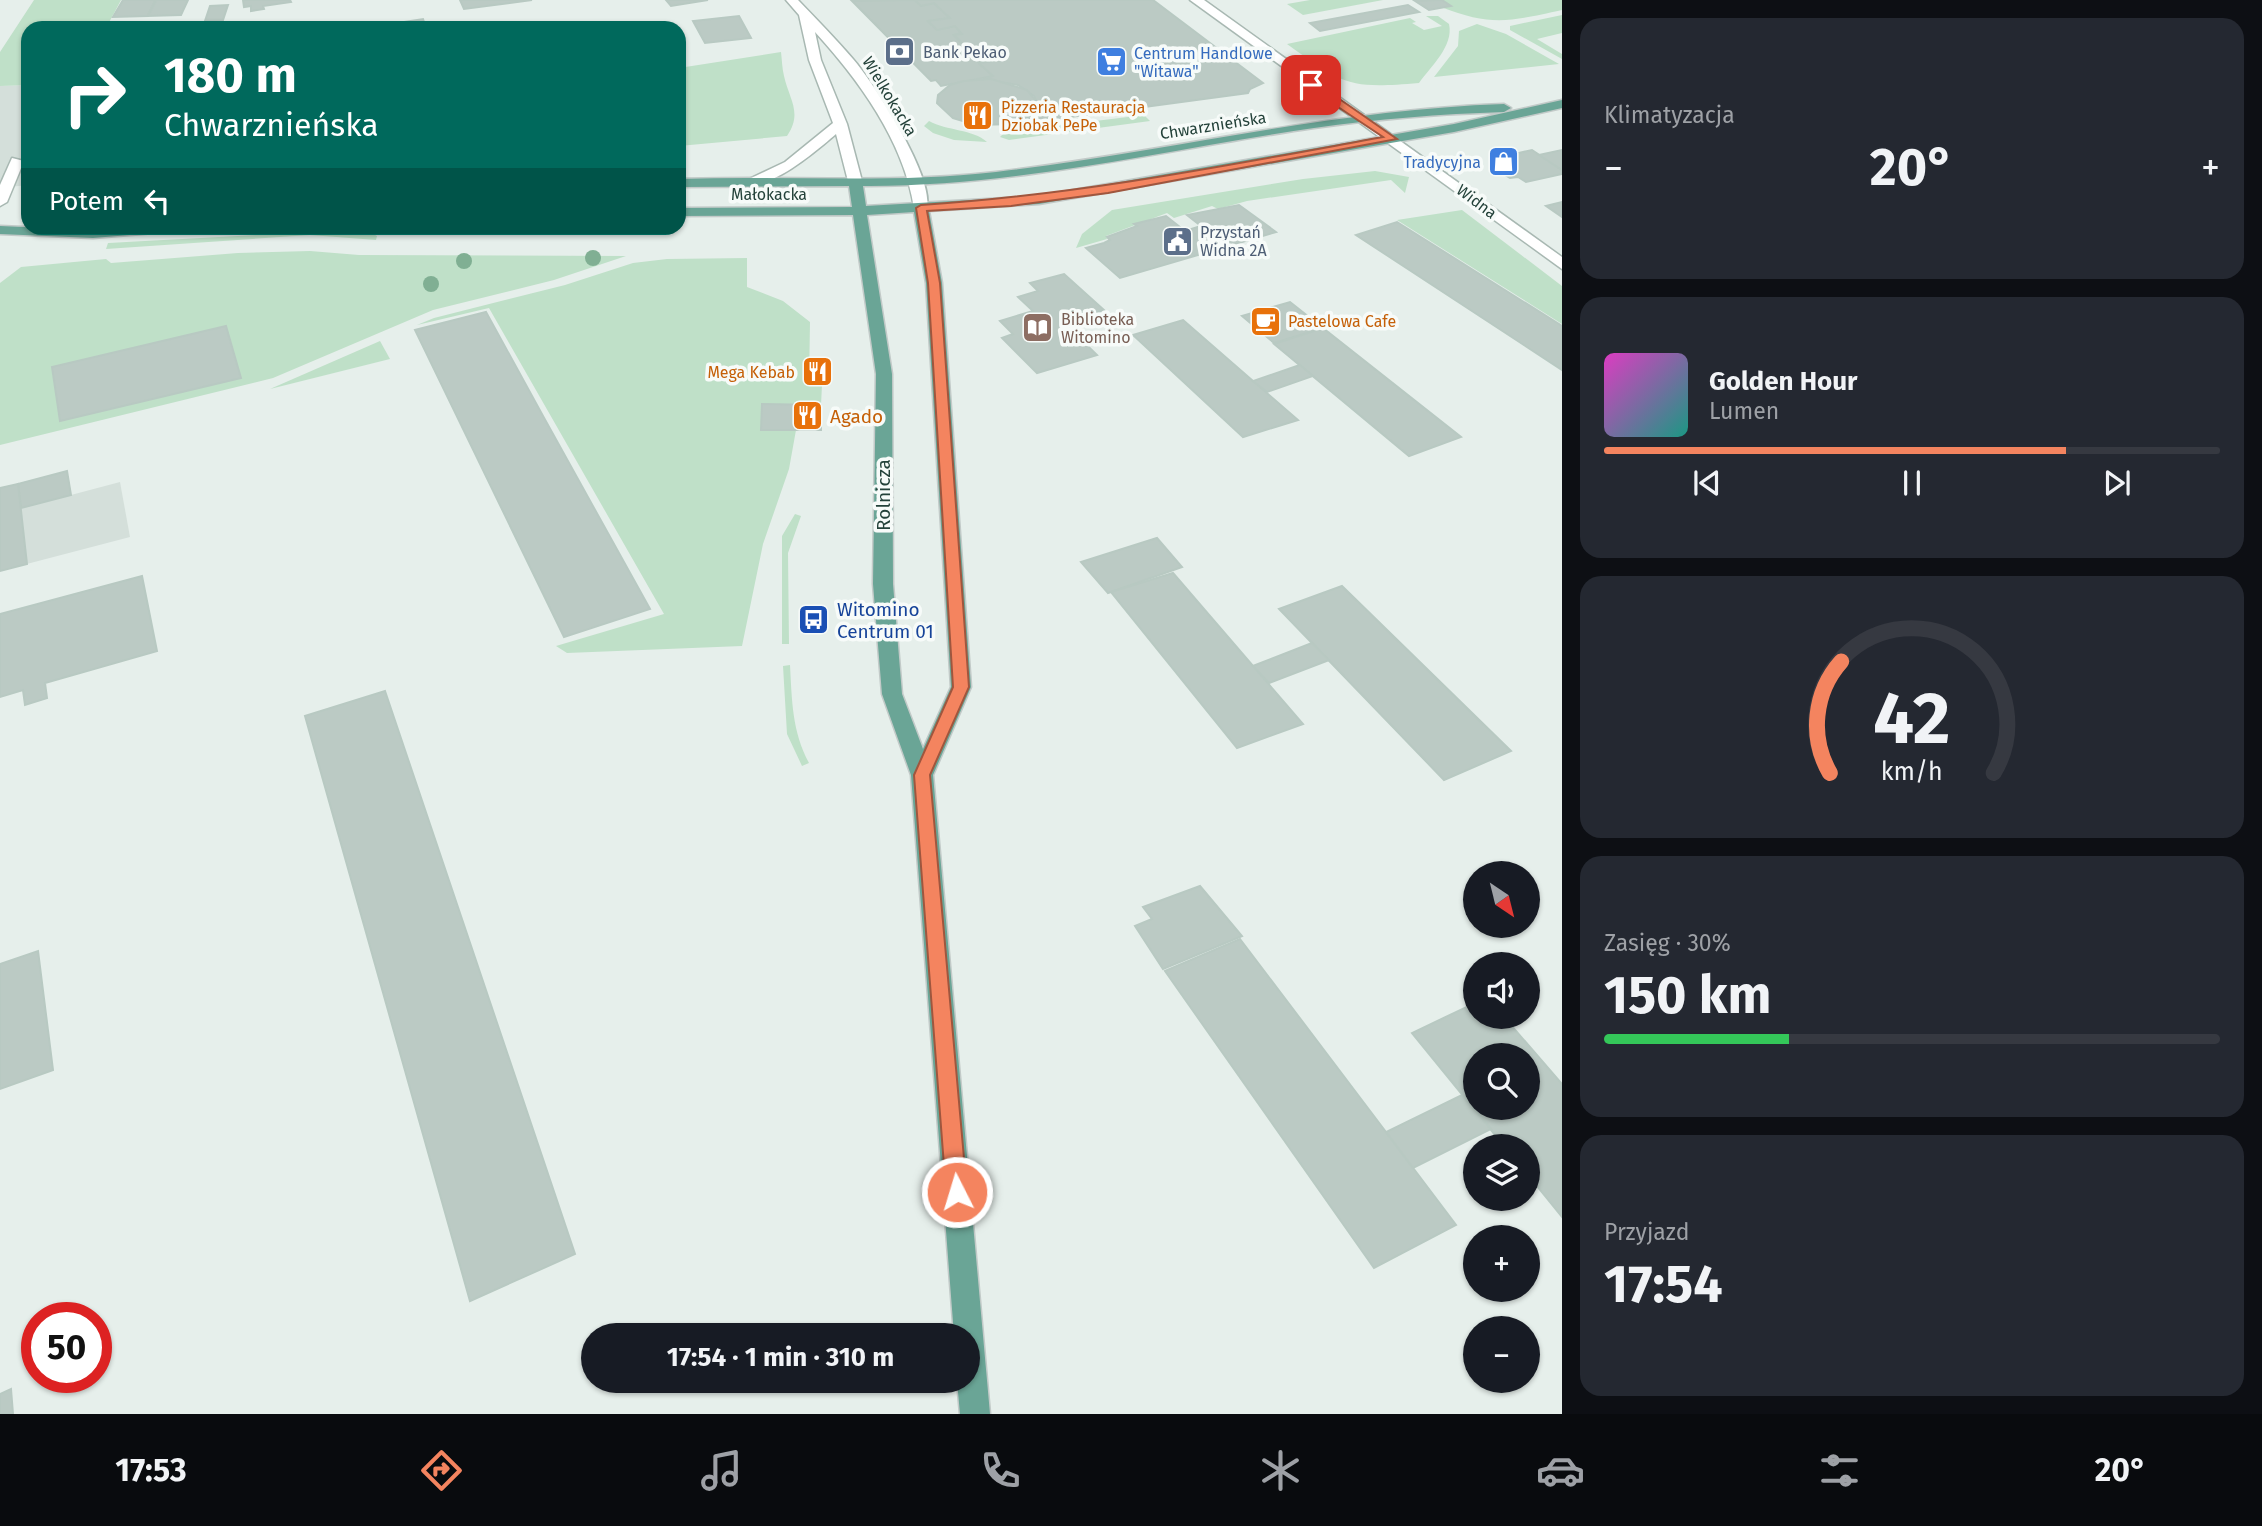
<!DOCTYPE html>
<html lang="pl">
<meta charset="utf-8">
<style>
:root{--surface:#171b24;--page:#242831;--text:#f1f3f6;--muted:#9ea1a6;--line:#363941;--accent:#f4845f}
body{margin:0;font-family:"Fira Sans",sans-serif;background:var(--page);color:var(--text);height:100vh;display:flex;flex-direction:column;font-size:26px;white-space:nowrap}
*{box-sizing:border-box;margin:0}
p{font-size:23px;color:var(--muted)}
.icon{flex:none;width:38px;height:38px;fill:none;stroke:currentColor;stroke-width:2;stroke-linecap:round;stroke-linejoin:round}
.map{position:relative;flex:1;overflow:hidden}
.sheet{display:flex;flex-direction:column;gap:18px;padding:18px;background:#0d0f14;width:700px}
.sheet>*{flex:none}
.top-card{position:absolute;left:21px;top:21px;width:665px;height:214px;border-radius:21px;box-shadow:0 2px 5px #0004;background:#00695c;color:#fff;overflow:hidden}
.needle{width:46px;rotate:145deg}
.tools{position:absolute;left:1463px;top:861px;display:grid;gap:14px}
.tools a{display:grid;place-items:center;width:77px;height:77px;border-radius:50%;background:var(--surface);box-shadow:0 2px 5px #0004;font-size:35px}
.speed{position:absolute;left:21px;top:1302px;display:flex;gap:14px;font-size:35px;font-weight:700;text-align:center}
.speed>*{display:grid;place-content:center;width:91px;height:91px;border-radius:50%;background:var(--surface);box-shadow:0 2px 5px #0004;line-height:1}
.speed .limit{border:10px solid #d22;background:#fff;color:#111}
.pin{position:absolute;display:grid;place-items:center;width:60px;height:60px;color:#fff;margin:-30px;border-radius:14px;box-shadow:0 4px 10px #0006}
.me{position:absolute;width:77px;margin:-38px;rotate:355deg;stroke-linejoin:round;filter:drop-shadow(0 0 5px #0008)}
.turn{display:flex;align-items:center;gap:24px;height:147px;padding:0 28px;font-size:32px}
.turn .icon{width:91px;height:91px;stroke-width:2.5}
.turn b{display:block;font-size:49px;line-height:60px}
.then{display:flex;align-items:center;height:66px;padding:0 28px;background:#0003;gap:14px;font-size:26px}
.big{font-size:52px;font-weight:700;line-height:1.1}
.sheet .card{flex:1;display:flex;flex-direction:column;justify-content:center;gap:10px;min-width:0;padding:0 24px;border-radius:21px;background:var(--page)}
.sheet .dial{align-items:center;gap:0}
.dial svg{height:182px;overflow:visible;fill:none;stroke:var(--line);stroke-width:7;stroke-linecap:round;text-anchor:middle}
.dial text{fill:var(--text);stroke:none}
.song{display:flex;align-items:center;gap:21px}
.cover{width:84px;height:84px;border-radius:10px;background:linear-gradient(135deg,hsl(310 70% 55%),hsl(170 70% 35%))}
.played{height:7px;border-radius:4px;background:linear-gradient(90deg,var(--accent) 75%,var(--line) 75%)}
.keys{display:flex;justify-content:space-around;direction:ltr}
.heat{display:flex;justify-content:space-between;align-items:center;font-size:38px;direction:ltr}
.charge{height:10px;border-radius:5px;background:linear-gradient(90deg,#34c759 30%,var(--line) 0)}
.trip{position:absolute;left:581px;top:1323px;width:399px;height:70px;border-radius:35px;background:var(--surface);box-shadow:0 2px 5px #0004;font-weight:700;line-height:70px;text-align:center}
.tab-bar{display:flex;height:112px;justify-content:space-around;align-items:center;background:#090b0e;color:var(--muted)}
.tab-bar .icon{width:49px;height:49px}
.tab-bar .active{color:var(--accent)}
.tab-bar b{font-size:32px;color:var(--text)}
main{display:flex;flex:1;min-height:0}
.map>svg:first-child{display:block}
.built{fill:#d4dfda}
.green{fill:#bfe0c8;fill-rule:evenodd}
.building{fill:#bbcac4;stroke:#b8c9c2;stroke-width:2;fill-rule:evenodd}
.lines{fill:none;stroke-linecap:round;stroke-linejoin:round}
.minor-casing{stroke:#a8b8b2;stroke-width:3}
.major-casing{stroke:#c2cac8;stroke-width:3}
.minor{fill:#fff;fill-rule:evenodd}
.major{fill:#6aa596;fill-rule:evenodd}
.tree{fill:#80af93}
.route{fill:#f4845f;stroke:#9f563e;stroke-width:2}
.labels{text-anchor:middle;stroke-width:7;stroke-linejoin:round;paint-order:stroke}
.far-service-label{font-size:16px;fill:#4e5e75;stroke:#f7fbf9;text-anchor:start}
.far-shop-label{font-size:16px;fill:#366cbe;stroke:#f7fbf9;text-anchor:start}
.far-street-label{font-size:16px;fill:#24423a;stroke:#f7fbf9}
.far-food-label{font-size:16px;fill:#c56008;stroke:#f7fbf9;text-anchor:start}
.far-education-label{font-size:16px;fill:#785e54;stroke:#f7fbf9;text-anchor:start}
.food-label{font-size:19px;fill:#c56008;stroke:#f7fbf9;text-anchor:start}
.street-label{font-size:19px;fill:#24423a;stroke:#f7fbf9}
.transit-label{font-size:19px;fill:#164399;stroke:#f7fbf9;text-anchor:start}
</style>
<main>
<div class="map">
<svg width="1562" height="1414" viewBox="0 0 1562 1414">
<rect width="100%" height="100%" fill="#e6efeb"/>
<!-- built -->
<g class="built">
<polygon points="28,85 28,185 0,188 0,86"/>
<polygon points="67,471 71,495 120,482 130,537 0,571 0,488"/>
</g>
<!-- green -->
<g class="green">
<polygon points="34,0 121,0 106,28 28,28 28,85 0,86 0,52"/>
<polygon points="1310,0 1383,0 1303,15 1287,4"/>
<path d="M 1442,0 L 1562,0 L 1562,10 C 1511,21 1492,27 1441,7 L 1450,5 Z"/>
<polygon points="1562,15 1562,33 1537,39 1562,54 1562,59 1510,30 1510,26"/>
<path d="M 1426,16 L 1438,16 L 1449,24 C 1454,46 1431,66 1419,83 C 1348,89 1344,85 1287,44 L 1410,18 L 1416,22 L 1412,23 L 1424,30 L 1442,26 Z"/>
<polygon points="1477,24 1506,34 1559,64 1434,77 1458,46 1459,31"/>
<path d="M 781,52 C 782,60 782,68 784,76 C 789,99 803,113 787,136 L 679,146 L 679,68 Z"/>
<polygon points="1144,115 1150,121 1009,140 1000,137 1005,132"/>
<path d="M 929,121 C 947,131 973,129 987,142 L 954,140 L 933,133 L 924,126 Z"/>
<polygon points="1375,171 1409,177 1405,193 1391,180 1247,201 1218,209 1212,206 1174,218 1167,213 1106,236 1107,239 1076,248 1082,234 1112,210 1303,179"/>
<polygon points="1462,210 1562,286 1562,324 1397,220"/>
<polygon points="364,229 377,236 376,240 310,235 106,249 108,243"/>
<path d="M 310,251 L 359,255 L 626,256 L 554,280 L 433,310 L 273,378 L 0,445 L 0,283 L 21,267 L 106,259 L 111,263 L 238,253 ZM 226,327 L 241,378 L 60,420 L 52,367 Z"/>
<polygon points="747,258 747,287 783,301 810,322 809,383 822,385 821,405 762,404 761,430 796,430 789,469 763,544 742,646 567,653 556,646 664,614 489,308 417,325 434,318 565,285 633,263 667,259"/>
<polygon points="380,341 390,359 270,389"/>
<polygon points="795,514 801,516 788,553 789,644 782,644 782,536"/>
<path d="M 790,665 C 792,701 792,731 809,763 L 802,766 L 787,734 L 783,666 Z"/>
</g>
<!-- building -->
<g class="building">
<polygon points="123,0 156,0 148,16 113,17"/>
<polygon points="156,0 188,0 181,15 148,16"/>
<polygon points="243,0 290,0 291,2 263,6 264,9 251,11 251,6 244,7"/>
<polygon points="460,0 532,0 464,9"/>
<polygon points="666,0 708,0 671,6"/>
<polygon points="915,0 921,6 934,3 950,18 928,21 937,30 955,26 962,34 954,35 965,46 954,48 965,58 986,54 993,61 979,63 993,76 941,86 936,80 931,81 852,1"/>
<polygon points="915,0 1153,0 1263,83 1250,89 1248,93 1002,126 1033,115 1037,102 1034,96 1018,85 983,79 993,76 979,63 993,61 986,54 965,58 954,48 965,46 954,35 962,34 955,26 937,30 928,21 950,18 934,3 921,6"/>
<polygon points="1442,0 1451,6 1429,10 1415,1"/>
<polygon points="228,5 223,20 205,21 210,6"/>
<polygon points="1408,5 1419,12 1320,31 1310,23"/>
<polygon points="739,16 751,38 705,43 693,21"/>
<polygon points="423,19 426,28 385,28 384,25"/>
<polygon points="991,79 1027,90 1037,102 1033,115 1014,124 976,125 953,118 937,103 938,95 950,85 964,81"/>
<polygon points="1532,150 1562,170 1562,174 1526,182 1518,177 1510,178 1494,168 1503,166 1493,159"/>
<polygon points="1562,150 1562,170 1539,155"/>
<polygon points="1562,202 1562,217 1546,206"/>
<polygon points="1239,205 1276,232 1120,278 1086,248 1104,243 1110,240 1107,237 1137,226 1134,224 1166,216 1185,231 1201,226 1187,215"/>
<polygon points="1397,222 1562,326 1562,370 1356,235"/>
<polygon points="1064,274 1104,310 1063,322 1097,355 1037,373 1002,338 1013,334 1000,321 1033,311 1018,297 1038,291 1030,283"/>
<polygon points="1290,302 1323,328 1274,343 1242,316"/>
<polygon points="486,312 543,416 650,609 564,637 415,330"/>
<polygon points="1183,320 1253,381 1298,420 1243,437 1133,335"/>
<polygon points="226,326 241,378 60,421 52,367"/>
<polygon points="1323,328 1461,437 1409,456 1274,344"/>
<rect x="809" y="360" width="16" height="24"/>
<polygon points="1300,365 1313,376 1267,392 1253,381"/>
<polygon points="762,404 821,405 821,430 761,430"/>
<polygon points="67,471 71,495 21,508 18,484"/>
<polygon points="18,484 27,564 0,571 0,488"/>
<polygon points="1157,538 1182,567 1108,593 1081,562"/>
<polygon points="1173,573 1253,666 1303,724 1237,748 1111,592"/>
<polygon points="142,576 157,651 45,683 47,698 25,705 23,690 0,697 0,614"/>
<polygon points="1342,586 1511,751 1444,780 1279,609"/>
<polygon points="1312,643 1329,660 1269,683 1253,666"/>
<polygon points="385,691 575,1254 470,1301 305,716"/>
<polygon points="1200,886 1242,936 1163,969 1135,926 1152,919 1143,907"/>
<polygon points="1240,939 1386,1132 1456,1225 1374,1268 1165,971"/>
<polygon points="38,951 53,1070 0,1089 0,964"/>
<path d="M 1475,1003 L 1475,1017 L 1504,1017 L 1562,1084 L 1562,1217 L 1528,1175 L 1528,1146 L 1504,1146 L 1412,1033 ZM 1475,1055 L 1528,1055 L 1528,1108 L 1475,1108 Z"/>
<polygon points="1462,1095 1491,1129 1413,1168 1386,1132"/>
<polygon points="11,1389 13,1414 0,1414 0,1394"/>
</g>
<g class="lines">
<defs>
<g id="minor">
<path d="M 786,0 L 798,0 C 817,20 836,39 853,59 C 874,83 938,182 926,211 L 916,211 L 914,208 C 904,142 859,80 815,32 L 821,60 L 847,124 L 862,181 L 855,185 L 848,181 L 836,134 C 821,147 765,196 747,180 L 785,162 L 833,123 L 809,60 L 799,15 Z"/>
<polygon points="1190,0 1204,0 1562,257 1562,269"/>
<polygon points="12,158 24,161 7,202 0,206 0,185"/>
</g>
<g id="major">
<path d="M 1562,100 L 1562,108 L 1454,132 L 1039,204 L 929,211 L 942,283 L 971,687 L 933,775 L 990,1414 L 960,1414 L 957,1381 L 968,1381 L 968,1335 L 954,1335 L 911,775 L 882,694 L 873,584 L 876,374 L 853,215 L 679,216 L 679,208 L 852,207 L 849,186 L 679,187 L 679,179 C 785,175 891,184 996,172 C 1168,152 1329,110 1504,104 L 1511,108 L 1504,112 C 1440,114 1377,119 1314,128 C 1163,150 1016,187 863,186 L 866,206 L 1039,196 L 1454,124 ZM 914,212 L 926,283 L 951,687 L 923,749 L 902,694 L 893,584 L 892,374 L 867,215 Z"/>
<polygon points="0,226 93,230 173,228 166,232 93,238 0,234"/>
</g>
</defs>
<!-- minor casing -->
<use href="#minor" class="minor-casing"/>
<!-- major casing -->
<use href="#major" class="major-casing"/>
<!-- minor -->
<use href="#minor" class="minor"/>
<!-- major -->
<use href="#major" class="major"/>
</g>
<!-- trees -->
<g class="tree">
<circle cx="593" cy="258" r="8"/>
<circle cx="464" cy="261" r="8"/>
<circle cx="431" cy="284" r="8"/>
</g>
<!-- route -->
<path class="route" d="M 1308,82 L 1315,82 L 1397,139 L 1108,193 L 1011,206 L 927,211 L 940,283 L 969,687 L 930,775 L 967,1192 L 964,1199 L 957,1202 L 949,1199 L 946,1192 L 914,775 L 953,687 L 928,283 L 916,208 L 921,205 C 1077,195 1229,165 1383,137 L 1308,87 Z"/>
<!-- icons -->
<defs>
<symbol id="bank-square" viewBox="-11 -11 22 22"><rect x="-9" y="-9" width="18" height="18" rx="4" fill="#5c6f8a" stroke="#f7fbf9"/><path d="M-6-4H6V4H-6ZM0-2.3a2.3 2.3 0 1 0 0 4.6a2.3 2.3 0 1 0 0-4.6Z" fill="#fff"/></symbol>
<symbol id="supermarket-square" viewBox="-11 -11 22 22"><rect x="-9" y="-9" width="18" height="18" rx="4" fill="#3f7fe0" stroke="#f7fbf9"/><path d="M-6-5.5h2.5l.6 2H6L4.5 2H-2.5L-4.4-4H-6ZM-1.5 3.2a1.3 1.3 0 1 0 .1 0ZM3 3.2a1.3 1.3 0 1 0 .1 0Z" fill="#fff"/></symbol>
<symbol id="restaurant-square" viewBox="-11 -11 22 22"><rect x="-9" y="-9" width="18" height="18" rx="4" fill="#e8710a" stroke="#f7fbf9"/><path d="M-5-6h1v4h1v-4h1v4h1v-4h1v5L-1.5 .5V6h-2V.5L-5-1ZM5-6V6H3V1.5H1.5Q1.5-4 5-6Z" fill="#fff"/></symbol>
<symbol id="shop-square" viewBox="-11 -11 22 22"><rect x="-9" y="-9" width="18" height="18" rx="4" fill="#3f7fe0" stroke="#f7fbf9"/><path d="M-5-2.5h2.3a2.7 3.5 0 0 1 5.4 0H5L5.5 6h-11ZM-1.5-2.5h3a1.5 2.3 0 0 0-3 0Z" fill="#fff"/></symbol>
<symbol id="civic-square" viewBox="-11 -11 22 22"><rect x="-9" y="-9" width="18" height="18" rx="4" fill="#5c6f8a" stroke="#f7fbf9"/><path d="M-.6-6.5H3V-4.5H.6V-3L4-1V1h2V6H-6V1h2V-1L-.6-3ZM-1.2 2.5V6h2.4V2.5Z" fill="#fff"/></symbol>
<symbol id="cafe-square" viewBox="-11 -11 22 22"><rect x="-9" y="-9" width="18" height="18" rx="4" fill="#e8710a" stroke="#f7fbf9"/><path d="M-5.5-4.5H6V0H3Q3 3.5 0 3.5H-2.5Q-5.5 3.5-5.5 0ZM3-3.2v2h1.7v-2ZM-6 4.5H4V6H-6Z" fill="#fff"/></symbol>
<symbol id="library-square" viewBox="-11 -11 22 22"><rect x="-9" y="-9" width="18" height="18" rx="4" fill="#8d6e63" stroke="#f7fbf9"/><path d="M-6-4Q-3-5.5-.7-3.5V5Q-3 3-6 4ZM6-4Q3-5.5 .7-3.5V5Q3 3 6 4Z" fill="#fff"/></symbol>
<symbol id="bus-square" viewBox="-11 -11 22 22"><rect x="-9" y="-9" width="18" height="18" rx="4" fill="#1a4fb4" stroke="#f7fbf9"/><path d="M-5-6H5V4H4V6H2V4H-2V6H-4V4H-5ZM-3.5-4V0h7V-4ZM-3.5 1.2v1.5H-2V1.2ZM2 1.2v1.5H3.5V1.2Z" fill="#fff"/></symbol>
</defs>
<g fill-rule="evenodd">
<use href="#bank-square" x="882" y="34" width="35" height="35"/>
<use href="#supermarket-square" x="1094" y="44" width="35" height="35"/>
<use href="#restaurant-square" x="960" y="98" width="35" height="35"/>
<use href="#shop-square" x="1486" y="144" width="35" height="35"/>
<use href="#civic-square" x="1160" y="224" width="35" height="35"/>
<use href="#cafe-square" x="1248" y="304" width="35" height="35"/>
<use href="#library-square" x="1020" y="310" width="35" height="35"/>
<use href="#restaurant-square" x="800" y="354" width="35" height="35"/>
<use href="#restaurant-square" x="790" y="398" width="35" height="35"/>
<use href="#bus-square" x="796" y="602" width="35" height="35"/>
</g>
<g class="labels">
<!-- far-service labels -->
<g class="far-service-label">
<text x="923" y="58">Bank Pekao</text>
<text x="1200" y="238">Przystań<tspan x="1200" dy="18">Widna 2A</tspan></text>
</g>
<!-- far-shop labels -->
<g class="far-shop-label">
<text x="1134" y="59">Centrum Handlowe<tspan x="1134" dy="18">"Witawa"</tspan></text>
<text x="1481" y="168" text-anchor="end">Tradycyjna</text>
</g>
<!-- far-street labels -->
<g class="far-street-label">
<text transform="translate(890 96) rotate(59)" y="6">Wielkokacka</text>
<text transform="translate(1213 125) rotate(-9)" y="6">Chwarznieńska</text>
<text x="769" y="200">Małokacka</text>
<text transform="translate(1477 201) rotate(37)" y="6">Widna</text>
</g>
<!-- far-food labels -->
<g class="far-food-label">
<text x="1001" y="113">Pizzeria Restauracja<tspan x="1001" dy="18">Dziobak PePe</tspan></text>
<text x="1288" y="327">Pastelowa Cafe</text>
<text x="795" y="378" text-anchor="end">Mega Kebab</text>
</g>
<!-- far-education labels -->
<g class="far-education-label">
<text x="1061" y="325">Biblioteka<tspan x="1061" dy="18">Witomino</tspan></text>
</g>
<!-- food labels -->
<g class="food-label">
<text x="830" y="423">Agado</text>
</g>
<!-- street labels -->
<g class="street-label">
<text transform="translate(883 495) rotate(-90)" y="7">Rolnicza</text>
</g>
<!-- transit labels -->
<g class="transit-label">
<text x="837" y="616">Witomino<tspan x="837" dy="22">Centrum 01</tspan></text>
</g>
</g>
</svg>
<div class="tools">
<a><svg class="needle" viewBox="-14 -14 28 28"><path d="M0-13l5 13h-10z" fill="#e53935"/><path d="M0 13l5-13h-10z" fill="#9ea1a6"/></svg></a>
<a><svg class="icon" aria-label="sound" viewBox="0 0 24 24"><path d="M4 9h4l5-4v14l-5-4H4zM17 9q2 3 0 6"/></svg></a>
<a><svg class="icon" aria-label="search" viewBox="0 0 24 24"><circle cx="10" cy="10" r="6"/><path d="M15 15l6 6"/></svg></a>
<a><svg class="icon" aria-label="layers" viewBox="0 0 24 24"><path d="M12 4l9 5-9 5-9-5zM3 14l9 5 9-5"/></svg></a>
<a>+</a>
<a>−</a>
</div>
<div class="speed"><div class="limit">50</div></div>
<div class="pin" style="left:1311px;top:85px;background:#d93025"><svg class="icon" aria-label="arrive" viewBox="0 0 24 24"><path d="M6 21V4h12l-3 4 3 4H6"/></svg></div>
<svg class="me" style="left:957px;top:1192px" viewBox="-20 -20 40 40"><circle r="17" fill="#f4845f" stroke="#fff" stroke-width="3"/><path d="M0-11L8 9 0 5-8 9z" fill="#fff"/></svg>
<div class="trip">17:54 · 1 min · 310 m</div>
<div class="top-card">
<div class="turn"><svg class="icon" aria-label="right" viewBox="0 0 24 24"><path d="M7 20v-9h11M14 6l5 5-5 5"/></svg><div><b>180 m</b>Chwarznieńska</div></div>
<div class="then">Potem<svg class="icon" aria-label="left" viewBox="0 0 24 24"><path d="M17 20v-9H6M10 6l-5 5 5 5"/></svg></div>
</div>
</div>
<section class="sheet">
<div class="card"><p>Klimatyzacja</p>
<div class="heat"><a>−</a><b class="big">20°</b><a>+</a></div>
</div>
<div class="card">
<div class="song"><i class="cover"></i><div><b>Golden Hour</b><p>Lumen</p></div></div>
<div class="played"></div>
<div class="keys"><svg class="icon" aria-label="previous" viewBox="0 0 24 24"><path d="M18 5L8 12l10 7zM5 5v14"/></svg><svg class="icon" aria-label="pause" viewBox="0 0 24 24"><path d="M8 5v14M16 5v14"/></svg><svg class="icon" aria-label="next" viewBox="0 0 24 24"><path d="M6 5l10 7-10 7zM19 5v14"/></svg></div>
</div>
<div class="card dial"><svg viewBox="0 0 100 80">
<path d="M14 69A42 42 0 1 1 86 69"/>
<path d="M14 69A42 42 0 0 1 19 20" stroke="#f4845f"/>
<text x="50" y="56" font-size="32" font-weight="700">42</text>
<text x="50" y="72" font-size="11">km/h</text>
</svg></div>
<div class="card"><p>Zasięg · 30%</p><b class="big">150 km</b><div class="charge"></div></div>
<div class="card"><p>Przyjazd</p><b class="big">17:54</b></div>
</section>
</main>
<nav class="tab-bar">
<b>17:53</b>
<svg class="icon active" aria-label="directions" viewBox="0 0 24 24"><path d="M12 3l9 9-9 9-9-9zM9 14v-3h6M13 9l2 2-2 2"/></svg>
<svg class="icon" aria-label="music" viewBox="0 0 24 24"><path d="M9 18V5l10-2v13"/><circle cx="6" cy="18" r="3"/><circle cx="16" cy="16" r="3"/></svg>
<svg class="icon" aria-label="phone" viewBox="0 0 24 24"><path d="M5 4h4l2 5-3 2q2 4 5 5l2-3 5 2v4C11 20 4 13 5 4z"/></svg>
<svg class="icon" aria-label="climate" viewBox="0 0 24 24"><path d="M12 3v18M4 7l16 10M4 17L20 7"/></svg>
<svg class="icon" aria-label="car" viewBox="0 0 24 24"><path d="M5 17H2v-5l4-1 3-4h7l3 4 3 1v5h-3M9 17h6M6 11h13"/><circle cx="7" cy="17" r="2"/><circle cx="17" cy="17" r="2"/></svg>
<svg class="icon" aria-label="filters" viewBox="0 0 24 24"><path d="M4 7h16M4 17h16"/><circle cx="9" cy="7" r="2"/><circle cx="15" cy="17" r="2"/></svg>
<b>20°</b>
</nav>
